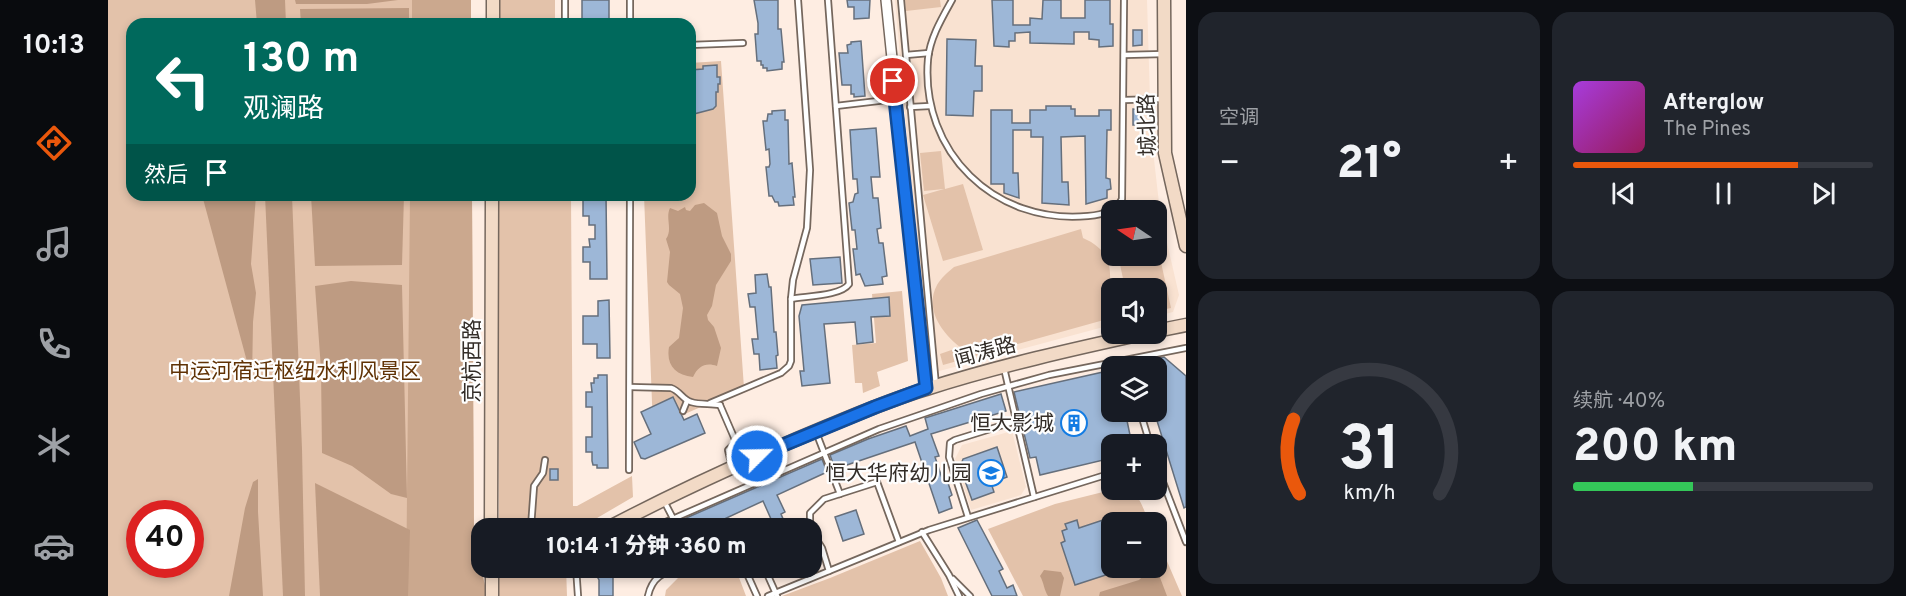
<!DOCTYPE html>
<html lang="zh">
<meta charset="utf-8">
<style>
:root{--surface:#171b24;--page:#20242c;--text:#f1f3f6;--muted:#9ea1a6;--line:#363941;--accent:#ea580c}
body{margin:0;font-family:Overpass,"Noto Sans SC",sans-serif;background:var(--page);color:var(--text);height:100vh;display:flex;flex-direction:column;font-size:22px;white-space:nowrap}
*{box-sizing:border-box;margin:0}
p{font-size:20px;color:var(--muted)}
.icon{flex:none;width:33px;height:33px;fill:none;stroke:currentColor;stroke-width:2;stroke-linecap:round;stroke-linejoin:round}
.map{position:relative;flex:1;overflow:hidden}
.sheet{display:flex;flex-direction:column;gap:12px;padding:12px;background:#0d0f14;width:720px}
.sheet>*{flex:none}
.guide{position:absolute;left:18px;top:18px;width:570px;height:183px;border-radius:18px;box-shadow:0 3px 9px #0003;background:#00695c;color:#fff;overflow:hidden}
.needle{width:39px;rotate:283deg}
.tools{position:absolute;left:993px;top:200px;display:grid;gap:12px}
.tools a{display:grid;place-items:center;width:66px;height:66px;border-radius:12px;background:var(--surface);box-shadow:0 3px 9px #0003;font-size:30px}
.speed{position:absolute;left:18px;top:500px;display:flex;gap:12px;font-size:30px;font-weight:700;text-align:center}
.speed>*{display:grid;place-content:center;width:78px;height:78px;border-radius:50%;background:var(--surface);box-shadow:0 3px 9px #0003;line-height:1}
.speed .limit{border:9px solid #d22;background:#fff;color:#111}
.pin{position:absolute;display:grid;place-items:center;width:51px;height:51px;color:#fff;margin:-26px;border:3px solid #fff;border-radius:50%;box-shadow:0 2px 6px #0007}
.me{position:absolute;width:66px;margin:-33px;rotate:67deg;stroke-linejoin:round;filter:drop-shadow(0 0 4px #0008)}
.turn{display:flex;align-items:center;gap:21px;height:126px;padding:0 18px;font-size:27px}
.turn .icon{width:78px;height:78px;stroke-width:2.5}
.turn b{display:block;font-size:42px;line-height:51px}
.then{display:flex;align-items:center;height:57px;padding:0 18px;background:#0003;gap:12px;font-size:22px}
.big{font-size:45px;font-weight:800;line-height:1.1}
.sheet .widget{flex:1;display:flex;flex-direction:column;justify-content:center;gap:9px;min-width:0;padding:0 21px;border-radius:18px;background:var(--page)}
.sheet .dial{align-items:center;gap:0}
.dial svg{height:156px;overflow:visible;fill:none;stroke:var(--line);stroke-width:7;stroke-linecap:round;text-anchor:middle}
.dial text{fill:var(--text);stroke:none}
.song{display:flex;align-items:center;gap:18px}
.cover{width:72px;height:72px;border-radius:9px;background:linear-gradient(135deg,hsl(280 70% 55%),hsl(330 70% 35%))}
.played{height:6px;border-radius:3px;background:linear-gradient(90deg,var(--accent) 75%,var(--line) 75%)}
.keys{display:flex;justify-content:space-around;direction:ltr}
.heat{display:flex;justify-content:space-between;align-items:center;font-size:33px;direction:ltr}
.charge{height:9px;border-radius:4px;background:linear-gradient(90deg,#34c759 40%,var(--line) 0)}
.sheet .tiles{flex:1;display:grid;gap:12px;grid-template-columns:repeat(2,1fr)}
.trip{position:absolute;left:363px;top:518px;width:351px;height:60px;border-radius:18px;background:var(--surface);box-shadow:0 3px 9px #0003;font-weight:800;line-height:60px;text-align:center}
main{display:flex;flex:1;min-height:0}
.menu{display:flex;flex-direction:column;width:108px;justify-content:space-around;align-items:center;background:#090b0e;color:var(--muted)}
.menu .icon{width:42px;height:42px}
.menu .selected{color:var(--accent)}
.menu b{font-size:27px;color:var(--text)}
.map>svg:first-child{display:block}
.built{fill:#f9e2d1;fill-rule:evenodd}
.green{fill:#e3c2aa;fill-rule:evenodd}
.forest{fill:#cba88e}
.water{fill:#be9b82}
.building{fill:#9db7d7;stroke:#656f7c;stroke-width:1.5}
.lines{fill:none;stroke-linecap:round;stroke-linejoin:round}
.lane-casing{stroke:#75675d;stroke-width:8}
.street-casing{stroke:#75675d;stroke-width:12}
.secondary-casing{stroke:#75675d;stroke-width:15}
.lane{stroke:#fff;stroke-width:4.5}
.street{stroke:#fff;stroke-width:9}
.secondary{stroke:#f2dac6;stroke-width:12}
.route-casing{stroke:#114b97;stroke-width:15}
.route{stroke:#1a73e8;stroke-width:10}
.labels{text-anchor:middle;stroke-width:4.5;stroke-linejoin:round;paint-order:stroke}
.street-label{font-size:21px;fill:#332d28;stroke:#fefefe}
.park-label{font-size:21px;fill:#603205;stroke:#fefefe}
.poi-label{font-size:21px;fill:#332d28;stroke:#fefefe;text-anchor:end}
</style>
<main>
<nav class="menu">
<b>10:13</b>
<svg class="icon selected" aria-label="directions" viewBox="0 0 24 24"><path d="M12 3l9 9-9 9-9-9zM9 14v-3h6M13 9l2 2-2 2"/></svg>
<svg class="icon" aria-label="music" viewBox="0 0 24 24"><path d="M9 18V5l10-2v13"/><circle cx="6" cy="18" r="3"/><circle cx="16" cy="16" r="3"/></svg>
<svg class="icon" aria-label="phone" viewBox="0 0 24 24"><path d="M5 4h4l2 5-3 2q2 4 5 5l2-3 5 2v4C11 20 4 13 5 4z"/></svg>
<svg class="icon" aria-label="climate" viewBox="0 0 24 24"><path d="M12 3v18M4 7l16 10M4 17L20 7"/></svg>
<svg class="icon" aria-label="car" viewBox="0 0 24 24"><path d="M5 17H2v-5l4-1 3-4h7l3 4 3 1v5h-3M9 17h6M6 11h13"/><circle cx="7" cy="17" r="2"/><circle cx="17" cy="17" r="2"/></svg>
</nav>
<div class="map">
<svg width="1078" height="596" viewBox="0 0 1078 596">
<rect width="100%" height="100%" fill="#feede2"/>
<!-- built -->
<g class="built">
<path d="M 787,0 L 1039,0 L 1043,133 L 1052,212 L 1071,295 L 1065,312 L 1049,316 L 1048,288 L 1004,288 L 1003,325 L 820,374 ZM 1004,210 L 1048,210 L 1048,255 L 1004,255 Z"/>
<polygon points="904,431 918,487 913,495 863,510 847,459 854,445"/>
</g>
<!-- green -->
<g class="green">
<path d="M 0,0 L 363,0 L 363,24 L 24,24 L 24,195 L 364,195 L 366,536 L 377,586 L 377,596 L 0,596 ZM 32,513 L 82,513 L 82,564 L 32,564 Z"/>
<rect x="390" y="0" width="57" height="24"/>
<polygon points="797,0 832,0 833,7 798,11"/>
<polygon points="613,61 636,388 545,428 536,195 582,195 582,63"/>
<polygon points="833,151 837,189 855,184 875,250 835,261 815,195 836,189 816,191 812,153"/>
<polygon points="390,195 463,195 465,506 469,506 524,476 525,497 472,528 447,528 428,522 419,522 406,528 391,528"/>
<path d="M 973,229 L 975,238 C 1005,251 1005,272 999,301 L 1003,300 L 1003,318 L 835,365 L 832,354 L 852,347 C 834,333 816,309 829,285 C 833,278 840,272 846,267 Z"/>
<polygon points="1049,244 1063,308 1049,311 1048,288 1017,288 1010,255 1048,255"/>
<polygon points="794,291 800,361 769,372 772,386 755,393 754,383 747,383 744,345 768,343 764,294"/>
<path d="M 1007,489 C 1032,489 1032,502 1041,522 L 1004,522 L 1004,567 L 1048,567 L 1049,538 L 1074,596 L 915,596 L 880,529 L 947,504 Z"/>
<polygon points="812,541 833,578 840,596 674,596 722,578"/>
<polygon points="391,567 458,567 459,596 391,596"/>
<polygon points="599,567 627,567 638,596 557,596 558,590 570,578 585,578"/>
</g>
<!-- forest -->
<g class="forest">
<rect x="304" y="0" width="59" height="24"/>
<polygon points="302,195 364,195 366,536 377,586 377,596 298,596"/>
</g>
<!-- water -->
<g class="water">
<polygon points="147,0 177,0 178,24 149,24"/>
<polygon points="187,0 290,0 259,4 188,4"/>
<polygon points="301,8 301,24 193,24 192,9"/>
<polygon points="94,195 148,195 143,264 148,293 145,322 144,380"/>
<polygon points="157,195 184,195 194,449 197,596 175,596"/>
<polygon points="203,195 296,195 294,265 207,266"/>
<path d="M 596,203 L 609,213 L 614,236 L 623,254 L 623,261 L 608,285 L 604,306 L 599,315 L 600,320 L 606,327 L 613,348 L 609,366 C 598,362 590,366 585,377 C 567,375 558,365 561,347 L 571,338 L 575,308 L 572,294 L 561,285 L 559,282 L 562,252 L 558,239 C 565,229 557,218 562,208 L 570,211 L 577,207 L 578,210 L 582,211 L 587,205 Z"/>
<polygon points="243,281 294,285 299,498 283,494 244,466 214,453 213,369 207,286"/>
<polygon points="150,479 150,512 155,596 121,596 137,508 145,482"/>
<polygon points="207,483 302,530 300,596 212,596"/>
<polygon points="1045,567 1048,567 1059,596 991,596 992,592 1031,580"/>
<path d="M 936,570 L 953,572 L 956,578 L 952,596 L 940,596 C 936,590 936,583 932,576 Z"/>
</g>
<!-- building -->
<g class="building">
<rect x="474" y="0" width="27" height="24"/>
<polygon points="646,0 670,0 670,29 673,29 676,62 674,62 674,69 659,71 659,68 655,68 655,65 653,65 653,61 649,61 647,34 650,34 650,23"/>
<polygon points="739,0 762,0 761,18 746,19 746,7 740,7"/>
<polygon points="884,0 905,0 905,25 922,25 922,18 934,19 935,0 953,0 953,18 977,18 977,0 1002,0 1002,24 1005,24 1005,46 991,47 991,40 981,39 981,32 966,32 966,44 922,43 922,32 907,33 907,41 901,41 901,47 886,46"/>
<polygon points="1025,30 1034,30 1034,45 1025,46"/>
<polygon points="839,39 868,40 867,66 874,66 874,91 866,91 865,116 838,115"/>
<polygon points="753,41 757,96 746,97 746,94 743,94 743,85 734,85 731,53 740,53 739,45 743,44 743,42"/>
<polygon points="609,65 609,77 612,77 612,84 610,84 610,92 608,92 608,106 605,109 582,115 582,70 595,69 595,66"/>
<polygon points="938,106 963,106 963,109 967,109 967,116 991,116 991,110 1003,110 1003,130 999,130 998,178 1002,179 1003,189 999,190 999,198 978,204 977,136 953,137 954,182 960,182 961,205 934,203 935,137 923,137 923,130 905,130 905,173 910,173 911,198 896,193 896,184 883,184 883,110 904,110 904,123 922,123 922,110 938,110"/>
<polygon points="1025,109 1034,110 1034,125 1025,125"/>
<polygon points="677,110 677,120 680,120 681,164 684,163 687,197 685,197 686,205 671,206 670,202 667,202 664,196 661,196 658,167 661,167 662,164 661,149 658,150 655,121 659,121 660,114 664,114 664,111"/>
<polygon points="768,128 772,177 763,177 765,198 770,198 773,228 769,229 771,243 775,243 779,276 774,277 775,284 757,286 752,274 748,275 745,249 749,249 747,230 744,230 741,203 745,202 747,194 750,193 749,179 745,179 742,130"/>
<polygon points="482,195 498,195 499,279 482,279 482,262 475,262 475,247 482,247 481,239 487,239 487,225 481,225 481,216 475,216 475,200 482,200"/>
<polygon points="732,257 734,283 705,285 702,259"/>
<polygon points="659,274 661,287 663,287 666,332 668,332 670,355 668,356 669,368 652,370 651,354 646,354 644,339 650,339 647,307 642,307 640,294 648,293 647,275"/>
<polygon points="781,297 782,316 763,317 765,342 749,344 747,322 716,324 722,383 694,386 692,371 696,371 691,316 694,305"/>
<polygon points="501,300 502,358 489,358 489,344 475,344 475,316 490,316 490,301"/>
<polygon points="1056,357 1078,376 1078,507 1076,508 1046,411 1048,411 1048,366 1026,366 1026,363"/>
<polygon points="1004,370 1004,411 1017,411 1022,435 1004,439 1004,458 932,475 928,457 922,458 906,392"/>
<polygon points="490,375 499,375 500,468 489,468 489,465 485,465 484,461 484,452 478,452 478,437 484,437 484,407 478,407 478,392 484,392 483,383 486,383 486,378 490,378"/>
<polygon points="893,394 898,411 823,434 831,456 827,457 835,481 839,480 844,495 841,497 844,508 831,513 807,442 727,469 722,455 760,439 798,426 802,436 820,429 817,418"/>
<polygon points="565,397 576,420 589,414 597,433 537,459 533,458 526,442 543,434 533,412"/>
<polygon points="889,447 899,477 883,483 886,492 864,500 852,467 855,459"/>
<polygon points="714,459 719,472 669,495 677,512 673,514 679,528 667,528 655,501 597,528 583,528 578,518"/>
<rect x="442" y="469" width="8" height="11"/>
<polygon points="748,510 756,534 735,541 727,517"/>
<polygon points="1004,517 1004,573 967,585 953,543 957,541 954,531 959,529 957,524 969,520 971,528"/>
<polygon points="869,520 895,569 891,571 899,588 905,585 909,596 884,596 850,528"/>
<polygon points="484,567 505,567 505,596 491,596 491,580"/>
</g>
<g class="lines">
<defs>
<g id="lane">
<polyline points="522,0 522,24"/>
<polyline points="793,0 828,386"/>
<path d="M 844,0 C 834,18 822,38 820,59 C 812,152 887,225 980,216 C 993,215 1008,211 1014,199 L 1016,0"/>
<polyline points="457,24 457,0"/>
<polyline points="582,45 635,43"/>
<polyline points="798,55 821,53"/>
<polyline points="1016,55 1056,54"/>
<polyline points="1016,100 1055,99"/>
<polyline points="728,106 787,99"/>
<polyline points="802,107 822,106"/>
<path d="M 683,299 C 698,296 733,296 741,284 L 720,0"/>
<polyline points="896,368 926,497"/>
<path d="M 522,387 L 563,388 C 572,391 575,400 583,402 C 592,405 603,403 612,405"/>
<polyline points="602,403 673,373 681,366 683,361 683,299 685,280 699,228 702,170 690,0"/>
<polyline points="612,405 628,442"/>
<polyline points="575,411 579,401"/>
<polyline points="1032,411 1042,444"/>
<polyline points="708,432 732,494"/>
<polyline points="1048,464 1078,542"/>
<polyline points="624,467 620,450 628,442 639,442 649,456"/>
<polyline points="521,470 522,195"/>
<polyline points="556,501 570,528"/>
<polyline points="860,517 841,457 842,443 847,440 908,421"/>
<polyline points="423,527 426,486 435,473 437,460"/>
<polyline points="544,528 771,429 873,394 941,375 1078,348"/>
<polyline points="702,528 702,513 716,499 769,482 791,542"/>
<polyline points="704,532 714,548 721,571"/>
<polyline points="814,532 841,575 851,596"/>
<polyline points="468,567 470,596"/>
<polyline points="636,567 649,596"/>
<polyline points="656,567 669,596"/>
<polyline points="845,579 862,596"/>
<path d="M 540,596 C 544,577 555,573 572,567"/>
<polyline points="660,596 821,530 1004,473"/>
</g>
<polyline id="street" points="778,0 818,389"/>
<g id="secondary">
<polyline points="1056,0 1057,153 1078,246"/>
<polyline points="385,24 385,0"/>
<polyline points="1048,331 1078,325"/>
<polyline points="383,528 384,195"/>
<polyline points="419,528 436,528"/>
<path d="M 500,528 C 572,490 645,457 720,426 C 752,413 784,399 818,389 C 890,366 965,349 1039,333"/>
<polyline points="384,567 384,596"/>
</g>
</defs>
<!-- lane casing -->
<use href="#lane" class="lane-casing"/>
<!-- street casing -->
<use href="#street" class="street-casing"/>
<!-- secondary casing -->
<use href="#secondary" class="secondary-casing"/>
<!-- lane -->
<use href="#lane" class="lane"/>
<!-- street -->
<use href="#street" class="street"/>
<!-- secondary -->
<use href="#secondary" class="secondary"/>
</g>
<g class="lines">
<defs>
<polyline id="route" points="649,456 767,407 818,388 785,81"/>
</defs>
<!-- route casing -->
<use href="#route" class="route-casing"/>
<!-- route -->
<use href="#route" class="route"/>
</g>
<!-- icons -->
<defs>
<symbol id="building-ring" viewBox="-11 -11 22 22"><circle r="9.5" fill="#fefefe" stroke="#137ce3" stroke-width="1.5"/><path d="M-4-6H4V6H1V3H-1V6H-4ZM-2.5-4.3h1.7v1.8h-1.7ZM.8-4.3h1.7v1.8H.8ZM-2.5-1h1.7V.8h-1.7ZM.8-1h1.7V.8H.8Z" fill="#137ce3"/></symbol>
<symbol id="school-ring" viewBox="-11 -11 22 22"><circle r="9.5" fill="#fefefe" stroke="#137ce3" stroke-width="1.5"/><path d="M0-5L7-2L0 1L-7-2ZM-4 1L0 2.5L4 1V4Q0 6-4 4Z" fill="#137ce3"/></symbol>
</defs>
<g fill-rule="evenodd">
<use href="#building-ring" x="951" y="408" width="30" height="30"/>
<use href="#school-ring" x="868" y="458" width="30" height="30"/>
</g>
<g class="labels">
<!-- street labels -->
<g class="street-label">
<text transform="translate(1039 125) rotate(-92)" y="7">城北路</text>
<text transform="translate(877 352) rotate(-15)" y="7">闻涛路</text>
<text transform="translate(364 361) rotate(-90)" y="7">京杭西路</text>
</g>
<!-- park labels -->
<g class="park-label">
<text x="187" y="378">中运河宿迁枢纽水利风景区</text>
</g>
<!-- poi labels -->
<g class="poi-label">
<text x="946" y="430">恒大影城</text>
<text x="864" y="480">恒大华府幼儿园</text>
</g>
</g>
</svg>
<div class="tools">
<a><svg class="needle" viewBox="-14 -14 28 28"><path d="M0-13l5 13h-10z" fill="#e53935"/><path d="M0 13l5-13h-10z" fill="#9ea1a6"/></svg></a>
<a><svg class="icon" aria-label="sound" viewBox="0 0 24 24"><path d="M4 9h4l5-4v14l-5-4H4zM17 9q2 3 0 6"/></svg></a>
<a><svg class="icon" aria-label="layers" viewBox="0 0 24 24"><path d="M12 4l9 5-9 5-9-5zM3 14l9 5 9-5"/></svg></a>
<a>+</a>
<a>−</a>
</div>
<div class="speed"><div class="limit">40</div></div>
<div class="pin" style="left:785px;top:81px;background:#d93025"><svg class="icon" aria-label="arrive" viewBox="0 0 24 24"><path d="M6 21V4h12l-3 4 3 4H6"/></svg></div>
<svg class="me" style="left:649px;top:456px" viewBox="-20 -20 40 40"><circle r="17" fill="#1a73e8" stroke="#fff" stroke-width="3"/><path d="M0-11L8 9 0 5-8 9z" fill="#fff"/></svg>
<div class="trip">10:14 · 1 分钟 · 360 m</div>
<div class="guide">
<div class="turn"><svg class="icon" aria-label="left" viewBox="0 0 24 24"><path d="M17 20v-9H6M10 6l-5 5 5 5"/></svg><div><b>130 m</b>观澜路</div></div>
<div class="then">然后<svg class="icon" aria-label="arrive" viewBox="0 0 24 24"><path d="M6 21V4h12l-3 4 3 4H6"/></svg></div>
</div>
</div>
<section class="sheet">
<div class="tiles">
<div class="widget"><p>空调</p>
<div class="heat"><a>−</a><b class="big">21°</b><a>+</a></div>
</div>
<div class="widget">
<div class="song"><i class="cover"></i><div><b>Afterglow</b><p>The Pines</p></div></div>
<div class="played"></div>
<div class="keys"><svg class="icon" aria-label="previous" viewBox="0 0 24 24"><path d="M18 5L8 12l10 7zM5 5v14"/></svg><svg class="icon" aria-label="pause" viewBox="0 0 24 24"><path d="M8 5v14M16 5v14"/></svg><svg class="icon" aria-label="next" viewBox="0 0 24 24"><path d="M6 5l10 7-10 7zM19 5v14"/></svg></div>
</div>
<div class="widget dial"><svg viewBox="0 0 100 80">
<path d="M14 69A42 42 0 1 1 86 69"/>
<path d="M14 69A42 42 0 0 1 11 31" stroke="#ea580c"/>
<text x="50" y="56" font-size="32" font-weight="700">31</text>
<text x="50" y="72" font-size="11">km/h</text>
</svg></div>
<div class="widget"><p>续航 · 40%</p><b class="big">200 km</b><div class="charge"></div></div>
</div>
</section>
</main>
